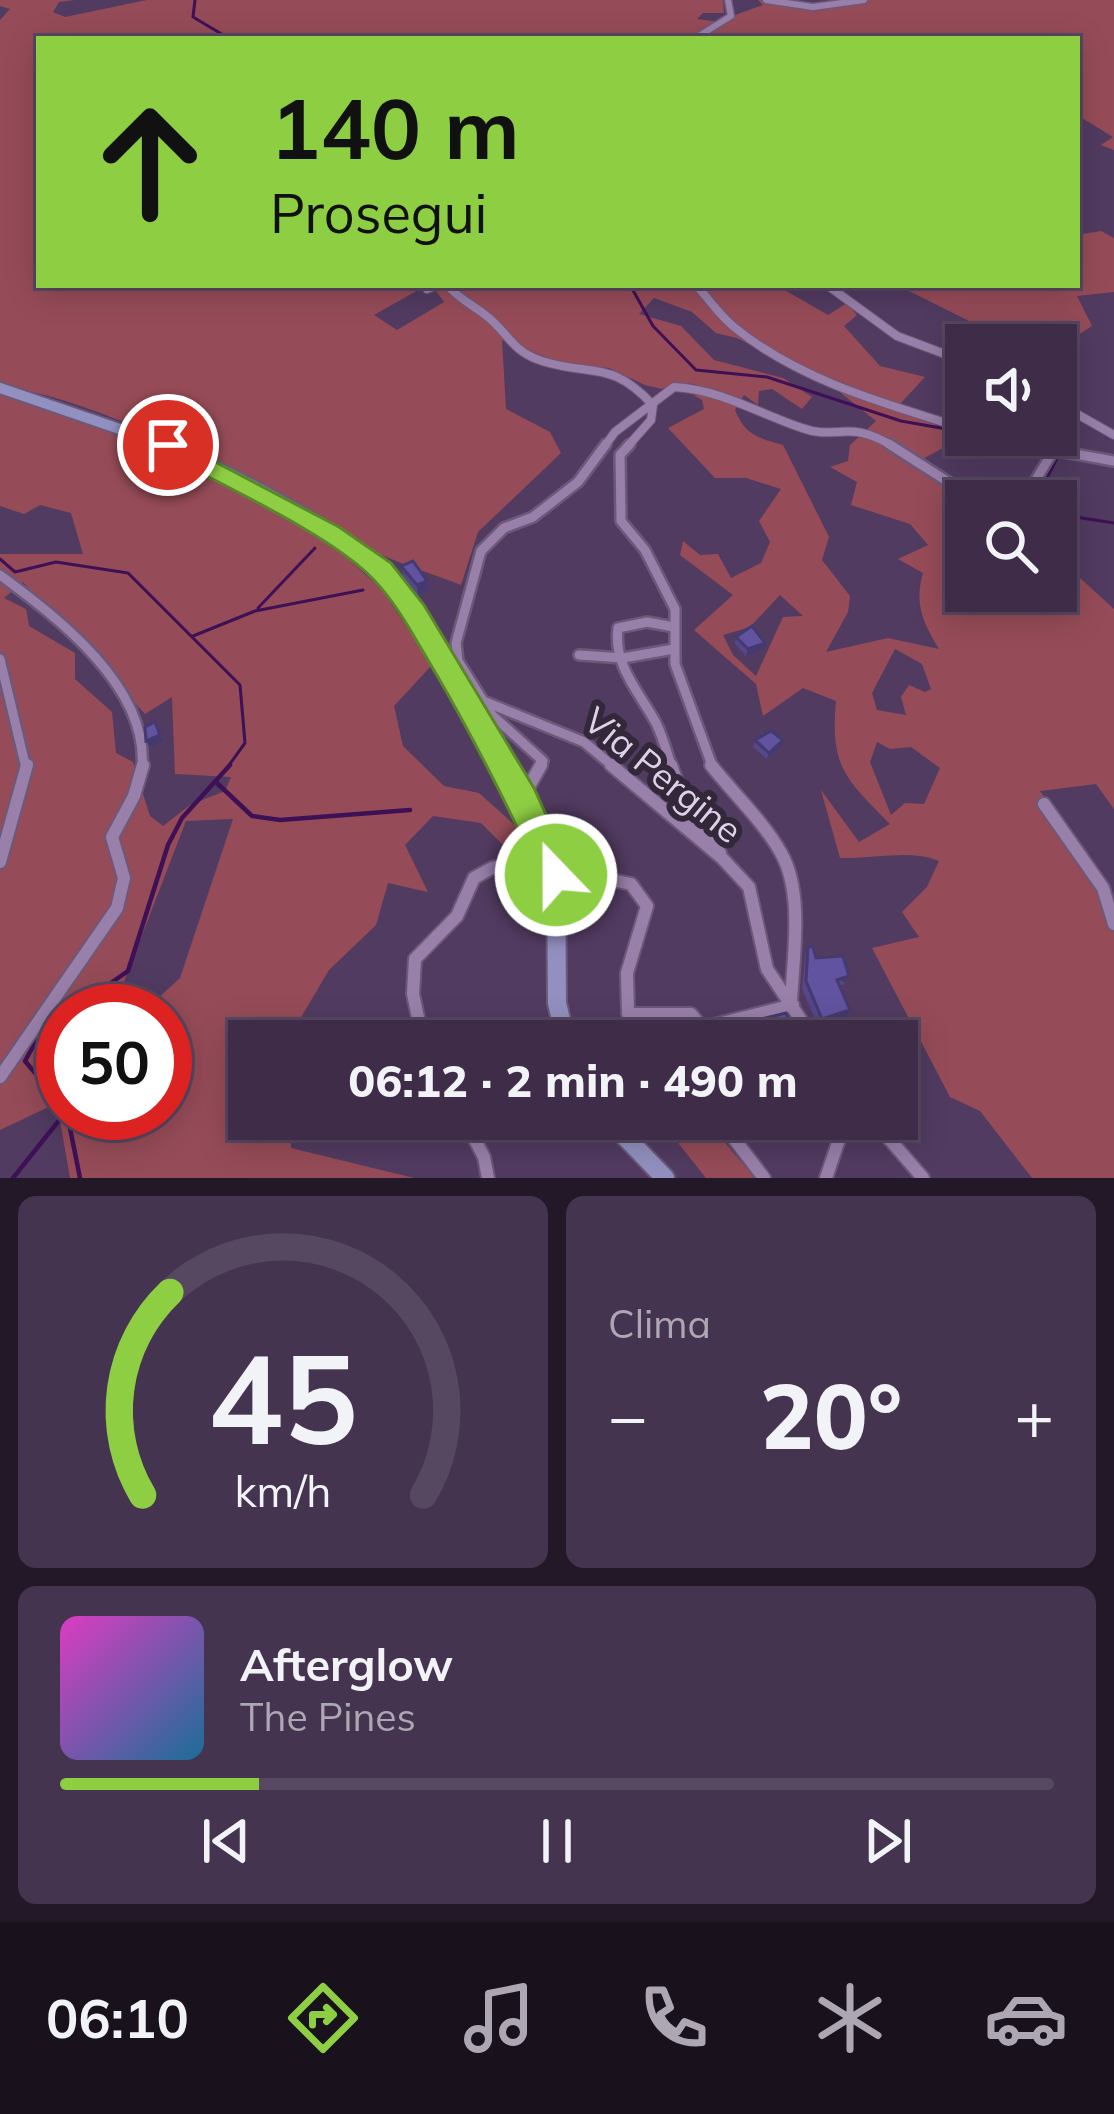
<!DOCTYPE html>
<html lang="it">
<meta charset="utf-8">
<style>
:root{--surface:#3e2c49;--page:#453450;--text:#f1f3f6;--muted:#ada7b4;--line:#574861;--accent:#8ece43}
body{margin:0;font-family:Mulish,sans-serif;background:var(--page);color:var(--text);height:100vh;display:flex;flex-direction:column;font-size:45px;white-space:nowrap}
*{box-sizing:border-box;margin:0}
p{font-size:39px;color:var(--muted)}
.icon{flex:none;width:66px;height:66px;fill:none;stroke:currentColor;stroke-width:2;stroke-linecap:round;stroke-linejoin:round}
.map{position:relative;height:1178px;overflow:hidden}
.panel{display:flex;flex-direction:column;gap:18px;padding:18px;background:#221828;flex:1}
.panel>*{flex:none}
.banner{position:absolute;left:36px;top:36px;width:1044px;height:252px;border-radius:0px;box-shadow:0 6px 30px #0003,0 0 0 3px var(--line);background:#8ece43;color:#111;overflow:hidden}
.tools{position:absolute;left:945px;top:324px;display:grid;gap:24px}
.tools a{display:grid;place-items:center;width:132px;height:132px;border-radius:0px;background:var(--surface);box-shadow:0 6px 30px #0003,0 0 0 3px var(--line);font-size:60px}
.speed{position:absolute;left:36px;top:984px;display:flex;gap:24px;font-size:60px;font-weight:700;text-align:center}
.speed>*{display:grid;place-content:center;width:156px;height:156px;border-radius:50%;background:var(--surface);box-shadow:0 6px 30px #0003,0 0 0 3px var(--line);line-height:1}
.speed .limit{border:18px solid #d22;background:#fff;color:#111}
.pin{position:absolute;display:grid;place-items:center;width:102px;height:102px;color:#fff;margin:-51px;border:6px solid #fff;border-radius:50%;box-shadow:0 3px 12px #0007}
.me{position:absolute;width:132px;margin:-66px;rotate:338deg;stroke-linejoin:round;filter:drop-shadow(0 0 9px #0008)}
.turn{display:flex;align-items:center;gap:42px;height:252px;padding:0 36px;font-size:54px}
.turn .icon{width:156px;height:156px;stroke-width:2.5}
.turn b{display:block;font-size:84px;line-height:102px}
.big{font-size:90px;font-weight:800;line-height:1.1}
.panel .card{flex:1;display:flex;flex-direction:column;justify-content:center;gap:18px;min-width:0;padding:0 42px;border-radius:18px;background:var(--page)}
.panel .dial{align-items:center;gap:0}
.dial svg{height:312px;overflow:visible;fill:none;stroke:var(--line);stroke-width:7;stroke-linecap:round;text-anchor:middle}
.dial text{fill:var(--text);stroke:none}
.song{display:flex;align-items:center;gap:36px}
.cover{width:144px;height:144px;border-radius:18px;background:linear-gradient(135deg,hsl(310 70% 55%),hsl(200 70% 35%))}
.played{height:12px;border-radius:6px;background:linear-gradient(90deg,var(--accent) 20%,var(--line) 20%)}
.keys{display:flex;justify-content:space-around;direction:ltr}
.heat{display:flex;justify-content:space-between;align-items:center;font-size:66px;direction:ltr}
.panel .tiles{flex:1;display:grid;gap:18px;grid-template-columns:1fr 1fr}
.card:last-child{grid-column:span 2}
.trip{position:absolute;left:228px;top:1020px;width:690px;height:120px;border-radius:0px;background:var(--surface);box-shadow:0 6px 30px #0003,0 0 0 3px var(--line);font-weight:800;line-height:120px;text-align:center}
.menu{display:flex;height:192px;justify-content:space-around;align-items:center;background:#19121d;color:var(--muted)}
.menu .icon{width:84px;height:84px}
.menu .selected{color:var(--accent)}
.menu b{font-size:54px;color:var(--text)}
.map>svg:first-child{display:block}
.green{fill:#964c58;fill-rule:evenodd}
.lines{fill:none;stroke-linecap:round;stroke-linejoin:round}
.stream-far1{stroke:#3e1157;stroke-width:3}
.stream{stroke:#3e1157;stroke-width:4.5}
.street-far3-casing{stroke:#6c5979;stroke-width:9}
.street-far2-casing{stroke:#6c5979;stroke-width:10}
.street-far1-casing{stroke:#6c5979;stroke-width:14}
.street-casing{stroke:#6c5979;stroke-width:16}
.secondary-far2-casing{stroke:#6c5979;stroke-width:14}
.secondary-far1-casing{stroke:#6c5979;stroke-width:18}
.secondary-casing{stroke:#6c5979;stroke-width:22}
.street-far3{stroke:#9980ab;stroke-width:6}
.street-far2{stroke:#9980ab;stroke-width:8}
.street-far1{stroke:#9980ab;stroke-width:9}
.street{stroke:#9980ab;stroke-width:12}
.secondary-far2{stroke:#9290c0;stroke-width:10}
.secondary-far1{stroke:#9290c0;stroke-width:14}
.secondary{stroke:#9290c0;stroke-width:18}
.wall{fill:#54478a}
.shaded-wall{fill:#453a70}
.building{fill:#6253a0;stroke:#453a70;stroke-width:3}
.route{fill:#8ece43;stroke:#5c862c;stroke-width:3}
.labels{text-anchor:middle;stroke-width:12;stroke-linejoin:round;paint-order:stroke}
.street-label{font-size:36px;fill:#ded1e8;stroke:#322839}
</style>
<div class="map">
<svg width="1114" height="1178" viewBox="0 0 1114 1178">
<rect width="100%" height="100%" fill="#523b61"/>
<!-- green -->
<g class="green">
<path d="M 0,0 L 75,0 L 59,2 L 53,12 L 65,17 L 147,0 L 723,0 L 724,13 L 703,13 L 697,19 L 728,23 L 735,15 L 763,5 L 758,0 L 841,5 L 855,0 L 1114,0 L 1114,150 L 1101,145 L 1113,137 L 1077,115 L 1077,39 L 531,39 C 511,35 496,38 476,33 L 473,39 L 39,39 L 39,285 L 427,285 L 374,315 L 397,330 L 444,302 L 432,285 L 776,285 L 828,315 L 847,303 L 857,315 L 844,326 L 880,366 L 925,377 L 900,404 L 959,439 L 910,466 L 972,501 L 966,501 L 966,538 L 952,554 L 962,570 L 966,566 L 966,591 L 1056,591 L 1056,556 L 1114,609 L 1114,809 L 1096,784 L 1040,791 L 1108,888 L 1114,909 L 1114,1178 L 1032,1178 L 980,1111 L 950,1097 L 872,948 L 919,937 L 902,912 L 927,887 L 939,861 C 910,849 874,859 840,858 L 821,790 L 859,842 L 890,824 C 845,778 830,767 836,701 L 803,688 L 763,716 L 756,684 L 694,630 L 733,595 L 680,555 L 683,541 L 700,555 L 718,554 L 731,578 L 761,563 L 770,542 L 759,521 L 781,489 L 746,478 L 715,478 L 668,428 L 704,409 L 702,400 L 695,396 L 695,384 L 675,383 L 662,389 L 645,385 L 609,368 L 563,364 L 502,340 L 506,409 L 550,432 L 561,453 L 478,532 L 461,585 C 430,573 397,563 367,548 C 249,488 133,408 0,385 L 0,20 L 10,9 L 0,6 ZM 654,298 L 692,312 L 716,333 L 737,338 L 836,389 L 876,421 L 850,445 L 848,461 L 830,467 L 857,482 L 851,505 L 910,524 L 928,545 L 898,559 L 923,573 C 914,604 923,623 939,649 L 888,638 L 826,652 L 848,612 L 850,596 L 822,560 L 829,537 L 783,445 C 758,438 745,435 735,410 L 744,395 L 758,405 L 759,391 L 772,389 L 802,409 L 812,397 L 783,378 L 714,360 L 681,326 L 639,314 ZM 780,595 L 803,616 L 783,617 L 756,676 L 733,655 L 723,635 L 750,627 ZM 895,649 L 922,664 L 931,689 L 925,692 L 909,685 L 901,697 L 906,715 L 877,710 L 872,693 ZM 877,742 L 890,749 L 911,747 L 940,768 L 924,804 L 905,803 L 891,815 L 870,762 Z"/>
<polygon points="1077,228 1082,234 1101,231 1114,238 1114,292 1077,296 1092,326 1078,335 1055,330 1050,345 1017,345 897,285 963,289 1077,285"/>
<path d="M 0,392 L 164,448 L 325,537 L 382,590 L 432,665 L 394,706 L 403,746 L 444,786 L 479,793 L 527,836 L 511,853 L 481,823 L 433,816 L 405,845 L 428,892 L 388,883 L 376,925 L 329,970 L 287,1041 L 249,1041 L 249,1119 L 290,1119 L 291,1148 L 414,1178 L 70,1178 L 57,1103 L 0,1130 L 0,554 L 83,554 L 71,513 L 40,505 L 24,514 L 0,506 ZM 23,582 L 145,714 L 172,697 L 175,774 L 231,777 L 225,791 L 190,805 L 163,826 L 150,816 L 133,762 L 116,753 L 112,712 L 75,679 L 75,653 L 29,626 L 26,609 L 4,598 ZM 233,819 L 180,978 L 144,1011 L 165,1011 L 165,1113 L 63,1113 L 63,1011 L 132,1011 L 120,992 L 186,821 Z"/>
<polygon points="659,1119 705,1119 755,1178 706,1178"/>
</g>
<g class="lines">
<!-- stream-far1 -->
<g class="stream-far1">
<polyline points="195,0 193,17 230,39"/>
<polyline points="630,285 653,326 696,370 767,377 901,421 958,431"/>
<polyline points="1030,450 1042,454"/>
<polyline points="1045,501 1038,496 1057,458"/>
<polyline points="1056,508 1069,516 1114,523"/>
<polyline points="0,559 15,572 56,562 128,573 240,685 245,743 227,768"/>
<polyline points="258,608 315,548"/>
<polyline points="193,636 255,611 363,590"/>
</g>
<!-- stream -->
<g class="stream">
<polyline points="217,783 252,816 280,820 410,810"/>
<polyline points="71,1011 128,971 168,845 182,818 230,765"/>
<polyline points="63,1016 41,1032 25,1061 63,1106"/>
<polyline points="67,1113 80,1178"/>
<polyline points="13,1178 65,1113"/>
</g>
<defs>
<g id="street-far3">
<polyline points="766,0 813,7 864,0"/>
<polyline points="694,39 731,16 728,0"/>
</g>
<g id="street-far2">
<path d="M 447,285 C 458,298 471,304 484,314 C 508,331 510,351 542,361 C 593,377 610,359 653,405 L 651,420 L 627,447"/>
<path d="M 696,285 C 709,299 719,315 734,327 C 800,381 886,404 966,429"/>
<polyline points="827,285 897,336 966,362"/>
<polyline points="427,289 437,285"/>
<polyline points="1056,402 1114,435"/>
<polyline points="987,435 1031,447"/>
<path d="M 604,447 L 615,432 L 674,387 C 722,390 757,413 802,428 C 837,441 848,418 894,447"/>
</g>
<g id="street-far1">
<polyline points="630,444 620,455 621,521 645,550 675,609 675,664 713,768"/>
<polyline points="889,444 978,501"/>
<polyline points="1020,444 1114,461"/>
<polyline points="1023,501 1052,453"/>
<path d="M 0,575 C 58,618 149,687 142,768"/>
<polyline points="579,655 623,658 674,649"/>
<polyline points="0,659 26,768"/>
<polyline points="483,701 584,742 615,768"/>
<polyline points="539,768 543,761 492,715 458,661 456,643 481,551 504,528 533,517 578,482 606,444"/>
<path d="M 672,768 C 667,753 663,737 656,723 C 639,692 613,665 618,628 L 647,622 L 674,627"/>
</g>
<g id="street">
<polyline points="611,765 722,858 749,887 767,969 815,1041"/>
<polyline points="671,765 692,825 720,853"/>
<path d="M 711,765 C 733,793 764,822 781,853 C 804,893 793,958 791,1002"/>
<polyline points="523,797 541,765"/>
<polyline points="1044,804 1103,888 1114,924"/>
<polyline points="0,862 27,765"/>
<polyline points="423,1041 413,994 415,959 457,916 474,878 492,868 527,862 631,884 647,906 627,973 628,1014 691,1014 704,1030"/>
<polyline points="695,1041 710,1026 793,1005"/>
<polyline points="0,1077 117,908 124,878 112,837 134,796 143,765"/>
<polyline points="464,1119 484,1157 488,1178"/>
<polyline points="719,1119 764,1178"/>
<polyline points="872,1119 923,1178"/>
<polyline points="826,1178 846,1119"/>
</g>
<polyline id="secondary-far2" points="0,388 172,447"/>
<path id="secondary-far1" d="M 165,444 C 222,471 340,529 382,570 C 429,616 473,710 504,768"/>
<g id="secondary">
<polyline points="502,765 556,866 557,1003 566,1041"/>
<polyline points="608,1119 665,1178"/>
</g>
</defs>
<!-- street-far3 casing -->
<use href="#street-far3" class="street-far3-casing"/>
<!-- street-far2 casing -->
<use href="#street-far2" class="street-far2-casing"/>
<!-- street-far1 casing -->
<use href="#street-far1" class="street-far1-casing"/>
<!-- street casing -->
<use href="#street" class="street-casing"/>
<!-- secondary-far2 casing -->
<use href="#secondary-far2" class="secondary-far2-casing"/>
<!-- secondary-far1 casing -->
<use href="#secondary-far1" class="secondary-far1-casing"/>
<!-- secondary casing -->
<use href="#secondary" class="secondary-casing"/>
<!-- street-far3 -->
<use href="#street-far3" class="street-far3"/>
<!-- street-far2 -->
<use href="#street-far2" class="street-far2"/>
<!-- street-far1 -->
<use href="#street-far1" class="street-far1"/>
<!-- street -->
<use href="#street" class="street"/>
<!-- secondary-far2 -->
<use href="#secondary-far2" class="secondary-far2"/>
<!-- secondary-far1 -->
<use href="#secondary-far1" class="secondary-far1"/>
<!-- secondary -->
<use href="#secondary" class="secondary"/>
</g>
<!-- wall -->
<g class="wall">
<polygon points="401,566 427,581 429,591 418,596 403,576"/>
<polygon points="736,637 765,643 764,650 746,656 735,644"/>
<polygon points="755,740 781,747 767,759 753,747"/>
<polygon points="808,947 845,984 839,986 846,1018 818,1026 802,989 805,955"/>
<polygon points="736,1025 796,1041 735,1041 733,1035"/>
</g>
<!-- shaded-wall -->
<g class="shaded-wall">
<polygon points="427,581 429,591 418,596 417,585"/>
<polygon points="765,643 764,650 746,656 748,649"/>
<polygon points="160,735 164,741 150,747 146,741"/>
<polygon points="783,740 781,747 767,759 769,753"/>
<polygon points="850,1010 846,1018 818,1026 822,1019"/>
</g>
<!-- building -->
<g class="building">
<polygon points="413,561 427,581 417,585 401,566"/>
<polygon points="752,626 765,643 748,649 736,637"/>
<polygon points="155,722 160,735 146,741 145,727"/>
<polygon points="771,731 783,740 769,753 755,740"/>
<polygon points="808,947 813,947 816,958 843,956 849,976 837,980 850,1010 822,1019 806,981"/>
<polygon points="786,1013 796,1041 742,1041 736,1025"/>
</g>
<!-- route -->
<path class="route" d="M 168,437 L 339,527 L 391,563 L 424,605 L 534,788 L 573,875 L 568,886 L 556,890 L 545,886 C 511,812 476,742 435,672 C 416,641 399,606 373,579 C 330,534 217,483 159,451 L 159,439 Z"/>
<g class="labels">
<!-- street labels -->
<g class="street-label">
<text transform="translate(663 775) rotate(39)" y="13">Via Pergine</text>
</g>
</g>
</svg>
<div class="tools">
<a><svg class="icon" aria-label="sound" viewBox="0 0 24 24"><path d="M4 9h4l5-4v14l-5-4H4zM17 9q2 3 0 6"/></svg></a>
<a><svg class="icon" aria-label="search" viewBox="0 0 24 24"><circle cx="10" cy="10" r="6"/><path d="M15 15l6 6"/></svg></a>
</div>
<div class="speed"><div class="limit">50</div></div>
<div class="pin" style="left:168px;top:445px;background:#d93025"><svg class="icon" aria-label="arrive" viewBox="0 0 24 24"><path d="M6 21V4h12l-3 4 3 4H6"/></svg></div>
<svg class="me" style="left:556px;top:875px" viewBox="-20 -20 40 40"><circle r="17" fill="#8ece43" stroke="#fff" stroke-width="3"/><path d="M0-11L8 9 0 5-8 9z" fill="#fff"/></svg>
<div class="trip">06:12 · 2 min · 490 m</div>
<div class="banner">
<div class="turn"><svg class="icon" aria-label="ahead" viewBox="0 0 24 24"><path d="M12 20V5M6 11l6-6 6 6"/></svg><div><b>140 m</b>Prosegui</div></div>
</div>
</div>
<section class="panel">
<div class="tiles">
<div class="card dial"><svg viewBox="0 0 100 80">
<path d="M14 69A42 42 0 1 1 86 69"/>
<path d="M14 69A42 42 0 0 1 21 17" stroke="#8ece43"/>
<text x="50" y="56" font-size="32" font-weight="700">45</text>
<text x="50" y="72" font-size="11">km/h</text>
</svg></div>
<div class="card"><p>Clima</p>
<div class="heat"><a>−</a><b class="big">20°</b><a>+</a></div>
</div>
<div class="card">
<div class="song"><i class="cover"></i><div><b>Afterglow</b><p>The Pines</p></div></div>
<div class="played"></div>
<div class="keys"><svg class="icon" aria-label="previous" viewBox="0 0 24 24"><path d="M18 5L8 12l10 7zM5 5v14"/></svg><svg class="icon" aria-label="pause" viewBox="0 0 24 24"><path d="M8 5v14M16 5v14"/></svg><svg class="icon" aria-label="next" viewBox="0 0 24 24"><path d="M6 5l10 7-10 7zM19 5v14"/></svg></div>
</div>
</div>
</section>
<nav class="menu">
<b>06:10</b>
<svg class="icon selected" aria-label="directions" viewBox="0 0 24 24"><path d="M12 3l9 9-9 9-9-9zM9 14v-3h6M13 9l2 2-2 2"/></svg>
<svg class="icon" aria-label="music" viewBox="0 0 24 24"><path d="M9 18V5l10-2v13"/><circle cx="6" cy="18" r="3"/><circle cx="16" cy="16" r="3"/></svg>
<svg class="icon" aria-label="phone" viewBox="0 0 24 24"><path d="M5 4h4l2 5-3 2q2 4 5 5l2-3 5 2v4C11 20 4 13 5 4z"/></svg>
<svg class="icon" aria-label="climate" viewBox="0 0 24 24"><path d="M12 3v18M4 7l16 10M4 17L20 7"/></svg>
<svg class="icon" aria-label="car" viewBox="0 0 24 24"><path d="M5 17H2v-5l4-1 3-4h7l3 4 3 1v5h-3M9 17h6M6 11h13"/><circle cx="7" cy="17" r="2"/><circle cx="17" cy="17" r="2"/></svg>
</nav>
